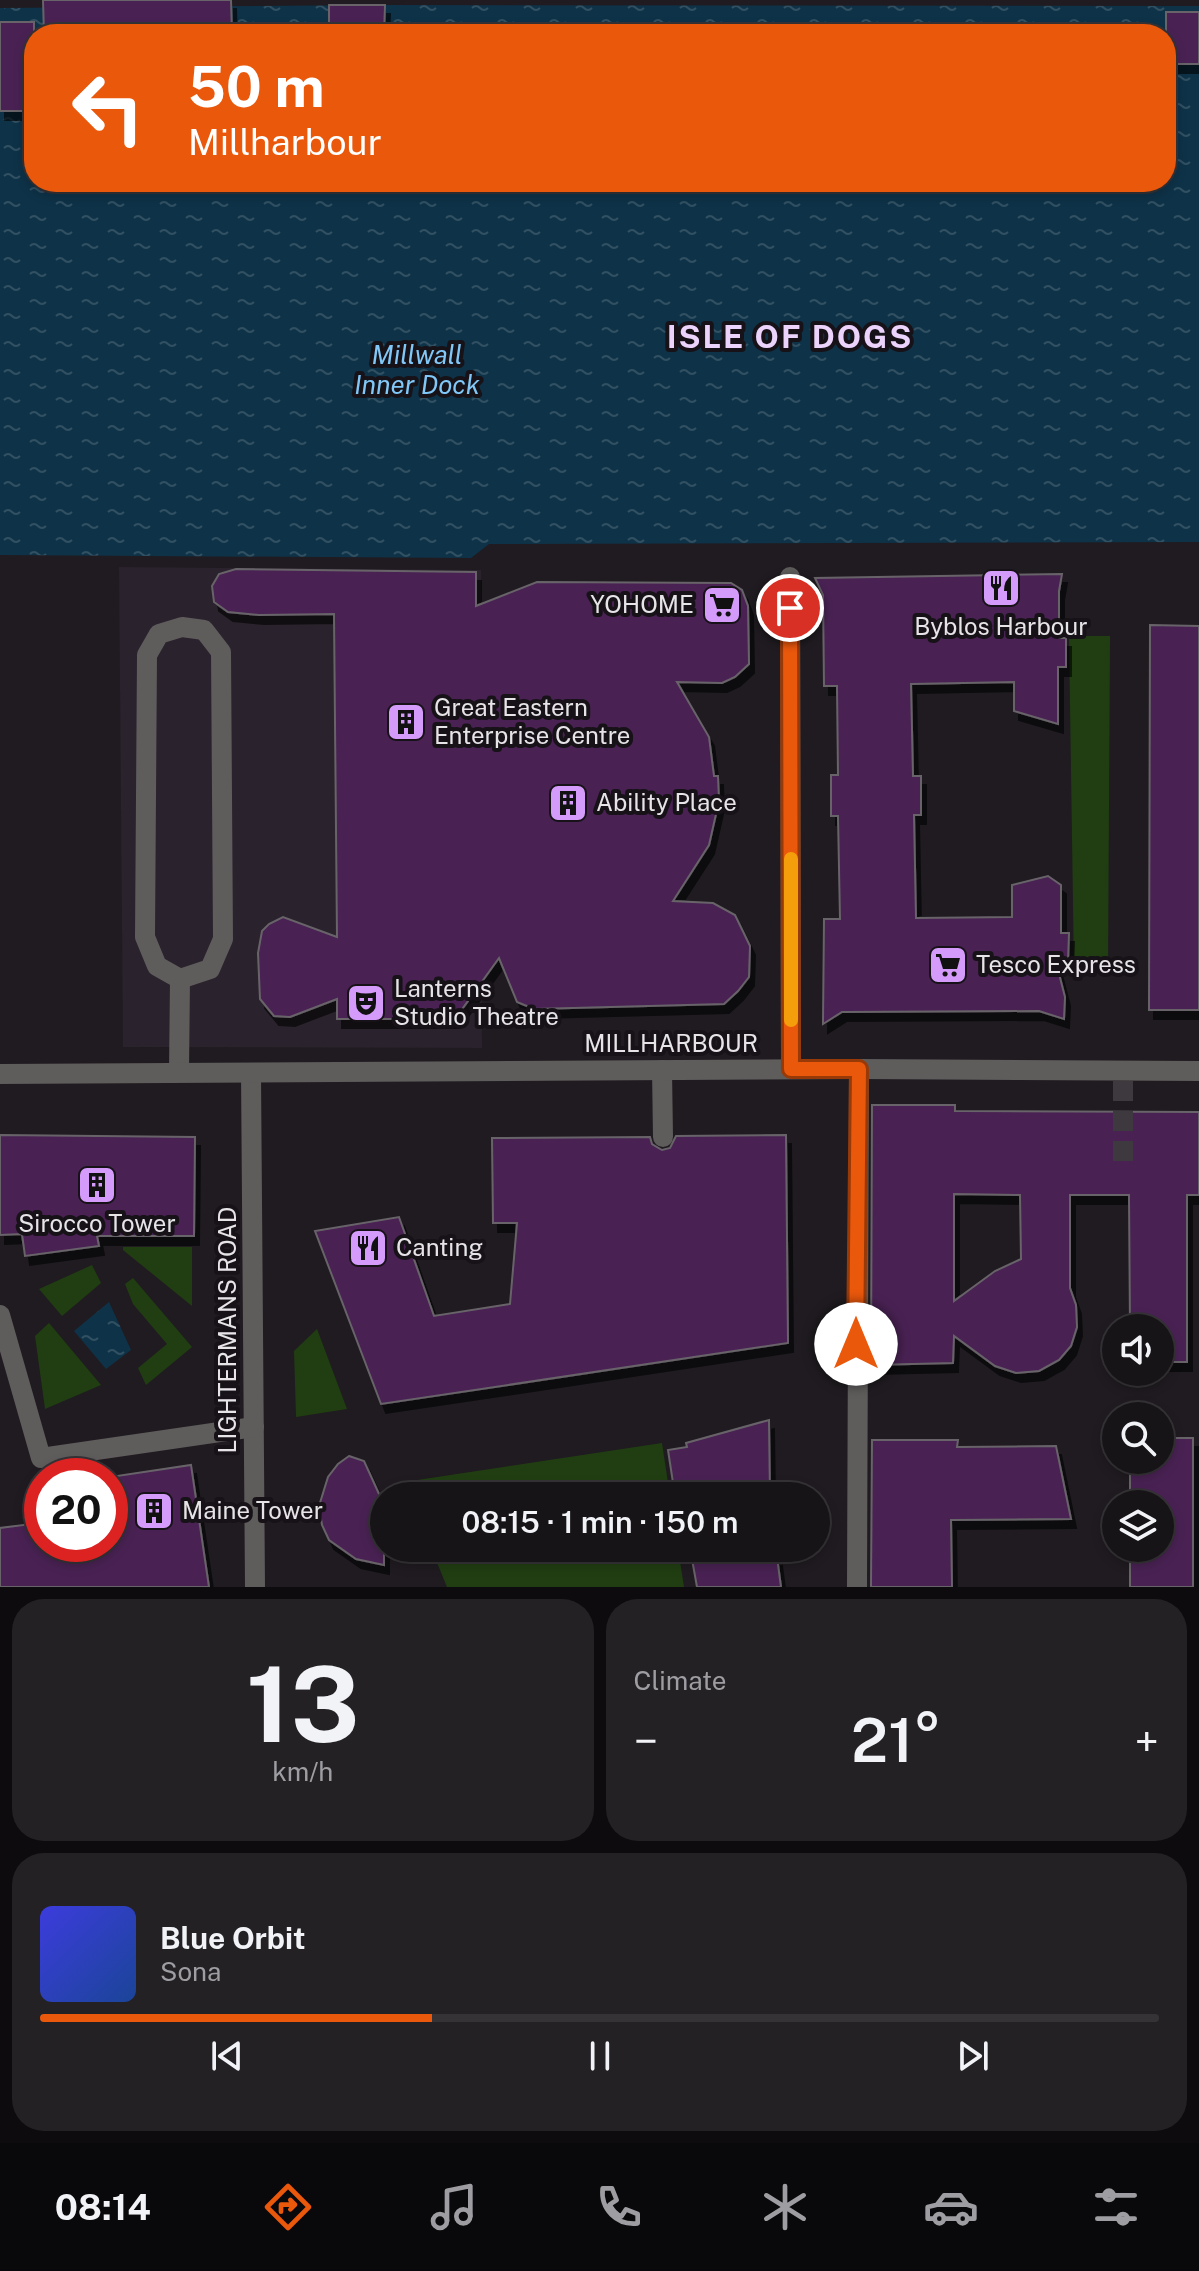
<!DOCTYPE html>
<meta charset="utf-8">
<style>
:root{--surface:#171418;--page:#242125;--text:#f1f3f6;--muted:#9e9ea2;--line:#363337;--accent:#ea580c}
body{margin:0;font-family:"Public Sans",sans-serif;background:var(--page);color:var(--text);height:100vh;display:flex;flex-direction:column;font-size:30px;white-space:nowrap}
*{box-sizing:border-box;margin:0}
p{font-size:26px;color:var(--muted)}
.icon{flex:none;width:44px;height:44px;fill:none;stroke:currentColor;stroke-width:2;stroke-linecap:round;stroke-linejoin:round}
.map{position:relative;height:1587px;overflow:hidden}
.panel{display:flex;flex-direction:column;gap:12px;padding:12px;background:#0d0b0d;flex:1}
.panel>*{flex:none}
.guide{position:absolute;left:24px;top:24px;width:1152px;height:168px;border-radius:32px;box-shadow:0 4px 12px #0003,0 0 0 2px var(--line);background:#ea580c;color:#fff;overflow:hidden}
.fabs{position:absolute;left:1102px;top:1314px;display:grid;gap:16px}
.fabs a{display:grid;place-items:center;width:72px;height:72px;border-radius:50%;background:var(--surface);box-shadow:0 4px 12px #0003,0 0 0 2px var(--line);font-size:40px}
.speed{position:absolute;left:24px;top:1458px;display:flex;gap:16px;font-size:40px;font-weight:700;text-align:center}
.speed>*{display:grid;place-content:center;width:104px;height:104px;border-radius:50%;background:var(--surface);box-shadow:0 4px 12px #0003,0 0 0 2px var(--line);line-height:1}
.speed .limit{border:12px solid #d22;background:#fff;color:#111}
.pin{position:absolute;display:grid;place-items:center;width:68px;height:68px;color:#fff;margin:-34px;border:4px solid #fff;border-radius:50%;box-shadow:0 2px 8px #0007}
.me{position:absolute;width:88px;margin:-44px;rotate:0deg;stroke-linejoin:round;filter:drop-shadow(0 0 6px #0008)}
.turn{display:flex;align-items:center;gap:28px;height:168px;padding:0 32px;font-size:36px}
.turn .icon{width:104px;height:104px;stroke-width:2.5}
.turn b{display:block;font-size:56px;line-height:68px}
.big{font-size:60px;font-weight:600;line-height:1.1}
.panel .card{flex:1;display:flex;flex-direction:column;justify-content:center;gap:12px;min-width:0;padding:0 28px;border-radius:32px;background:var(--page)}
.panel .dial{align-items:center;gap:0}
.dial b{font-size:104px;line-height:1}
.song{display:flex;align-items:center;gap:24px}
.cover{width:96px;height:96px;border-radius:12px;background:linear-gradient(135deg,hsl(240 70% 55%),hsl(220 70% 35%))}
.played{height:8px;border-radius:4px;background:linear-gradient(90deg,var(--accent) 35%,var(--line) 35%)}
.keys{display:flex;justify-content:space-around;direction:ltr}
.heat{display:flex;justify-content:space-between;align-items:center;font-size:44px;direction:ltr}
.panel .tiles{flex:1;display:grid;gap:12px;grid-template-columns:1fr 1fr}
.card:last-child{grid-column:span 2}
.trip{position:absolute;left:370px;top:1482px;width:460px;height:80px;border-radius:40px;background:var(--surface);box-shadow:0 4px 12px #0003,0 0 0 2px var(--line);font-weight:600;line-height:80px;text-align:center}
.tab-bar{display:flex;height:128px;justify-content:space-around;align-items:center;background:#09080a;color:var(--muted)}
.tab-bar .icon{width:56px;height:56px}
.tab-bar .selected{color:var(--accent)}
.tab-bar b{font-size:36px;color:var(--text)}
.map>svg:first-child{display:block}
.built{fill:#2a222c}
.green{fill:#213e12}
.water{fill:url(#water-ripples);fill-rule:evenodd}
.building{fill:#482153;stroke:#686369;stroke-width:2;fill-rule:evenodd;filter:url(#shadow)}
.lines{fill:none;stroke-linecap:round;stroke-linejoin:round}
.minor-tunnel{stroke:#3d393e;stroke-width:20;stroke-dasharray:20 10;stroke-linecap:butt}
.minor{stroke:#5f5c5c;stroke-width:20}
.route-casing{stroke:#983908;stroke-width:20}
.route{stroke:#ea580c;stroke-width:14}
.slow{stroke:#f59e0b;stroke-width:14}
.labels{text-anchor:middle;stroke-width:8;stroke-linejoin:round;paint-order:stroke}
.poi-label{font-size:24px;fill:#e7e4e8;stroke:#161217;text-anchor:start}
.street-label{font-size:24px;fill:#e7e4e8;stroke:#161217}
.water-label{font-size:26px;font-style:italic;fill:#81c8f9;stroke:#161217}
.district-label{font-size:32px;font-weight:bold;letter-spacing:2px;fill:#ebd3fb;stroke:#161217}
</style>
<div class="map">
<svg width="1199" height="1587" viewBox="0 0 1199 1587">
<defs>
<pattern id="water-ripples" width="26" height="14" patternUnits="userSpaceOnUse" patternTransform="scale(2)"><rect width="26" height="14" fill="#0e3248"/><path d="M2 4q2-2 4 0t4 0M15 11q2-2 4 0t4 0" fill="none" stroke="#315062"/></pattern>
<filter id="shadow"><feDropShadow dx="5" dy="9" stdDeviation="0" flood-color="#0009"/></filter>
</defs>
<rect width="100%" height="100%" fill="#1f1b20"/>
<!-- built -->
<polygon class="built" points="119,567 481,570 482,1048 123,1047"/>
<!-- green -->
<g class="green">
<polygon points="1069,636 1110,636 1108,972 1074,972"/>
<polygon points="123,1247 192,1247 192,1306 123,1250"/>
<polygon points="92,1265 101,1283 62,1316 39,1289"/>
<polygon points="133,1278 192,1347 146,1385 138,1368 167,1344 133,1304 125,1284"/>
<polygon points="49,1323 101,1385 45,1409 35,1336"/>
<polygon points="317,1329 347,1409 296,1417 294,1351"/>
<polygon points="662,1443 670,1496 410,1496 404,1482"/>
<polygon points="431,1548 678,1548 684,1587 447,1587"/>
</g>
<!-- water -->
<g class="water">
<path d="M 385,5 L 1199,6 L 1199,542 L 489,544 L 471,558 L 0,555 L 0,8 ZM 34,34 L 1166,34 L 1166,182 L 34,182 Z"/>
<polygon points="109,1302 131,1350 106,1369 74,1331"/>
</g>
<!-- building -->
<g class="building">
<polygon points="43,0 231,0 232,34 44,34"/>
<polygon points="329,5 385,5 384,34 329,34"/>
<rect x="1166" y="12" width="33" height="52"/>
<rect x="0" y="22" width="34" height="89"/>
<polygon points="236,569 476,572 476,606 537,582 731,583 742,590 748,606 749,664 735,677 722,683 677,682 709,737 714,776 718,776 719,801 709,845 673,901 713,903 735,915 750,946 749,977 738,991 724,1004 534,1009 517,1002 499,958 455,1019 337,1019 337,999 290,1017 274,1016 260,999 258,953 262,931 269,924 283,917 337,937 334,614 259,615 228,612 214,602 212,586 219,574"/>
<polygon points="1062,574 1059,591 1059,638 1066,638 1066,667 1058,667 1058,724 1014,711 1014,682 911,684 913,776 921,776 921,815 914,815 916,918 1012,917 1012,885 1048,876 1061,885 1061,933 1069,933 1068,962 1056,962 1065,997 1064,1019 1039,1011 842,1012 823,1024 824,919 840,919 838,816 831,816 831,775 838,775 837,686 824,686 823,595 815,578"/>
<polygon points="1150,625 1199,626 1199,1010 1149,1010"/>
<path d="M 872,1105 L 955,1105 L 955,1111 L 1199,1112 L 1199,1195 L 1187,1195 L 1187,1362 L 1160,1362 L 1160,1328 L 1130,1328 L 1129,1195 L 1070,1195 L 1070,1288 L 1076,1305 L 1077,1327 L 1071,1346 L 1059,1360 L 1039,1371 L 1016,1373 L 995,1366 L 954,1336 L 953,1363 L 871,1365 ZM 954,1194 L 1020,1195 L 1021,1259 L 995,1271 L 954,1301 Z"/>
<polygon points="0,1135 195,1137 194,1236 97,1236 99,1246 25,1256 22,1234 0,1235"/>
<polygon points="786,1135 788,1343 381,1404 315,1231 399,1217 434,1316 510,1304 517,1223 493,1223 492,1138 650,1137 652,1144 662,1150 670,1148 676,1136"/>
<polygon points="769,1420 770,1496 675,1496 668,1450 687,1447 686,1443"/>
<polygon points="1160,1438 1193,1438 1193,1587 1130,1587 1130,1548 1160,1548 1160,1504 1130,1504 1130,1460 1160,1460"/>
<polygon points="872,1440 958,1440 957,1447 1056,1446 1071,1519 951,1520 952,1587 871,1587"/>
<polygon points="349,1456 364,1461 384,1505 384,1565 356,1559 329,1540 322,1525 319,1506 328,1477 338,1464"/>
<polygon points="191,1465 209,1587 0,1587 0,1528 39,1523 42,1544 110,1544 110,1477"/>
<polygon points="690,1548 764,1548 765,1559 777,1557 781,1587 697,1587"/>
</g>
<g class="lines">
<!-- minor-tunnel -->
<polyline class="minor-tunnel" points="1123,1161 1123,1068"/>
<!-- minor -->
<g class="minor">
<polyline points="790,577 791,1069"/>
<polyline points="662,1070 663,1137"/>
<polyline points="179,1072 180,979 157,966 145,937 147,655 159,634 182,627 204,630 221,652 223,939 210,969 180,979"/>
<polyline points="251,1073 255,1587"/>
<polyline points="0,1074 859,1069 1199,1071"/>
<polyline points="0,1315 41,1458 254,1427"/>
<polyline points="857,1587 859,1069"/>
</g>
</g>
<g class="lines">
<defs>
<polyline id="route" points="790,608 791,1069 859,1069 856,1344"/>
</defs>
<!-- route casing -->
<use href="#route" class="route-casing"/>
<!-- route -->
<use href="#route" class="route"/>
<!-- slow -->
<polyline class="slow" points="791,859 791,1020"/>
</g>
<!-- icons -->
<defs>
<symbol id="restaurant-square" viewBox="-11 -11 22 22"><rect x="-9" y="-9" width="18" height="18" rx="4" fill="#d59bfa" stroke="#161217"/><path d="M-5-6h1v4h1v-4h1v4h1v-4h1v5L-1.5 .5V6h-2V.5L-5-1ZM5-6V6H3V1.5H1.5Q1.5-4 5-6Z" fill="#111"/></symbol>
<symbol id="supermarket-square" viewBox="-11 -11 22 22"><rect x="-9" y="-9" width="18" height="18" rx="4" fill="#d59bfa" stroke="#161217"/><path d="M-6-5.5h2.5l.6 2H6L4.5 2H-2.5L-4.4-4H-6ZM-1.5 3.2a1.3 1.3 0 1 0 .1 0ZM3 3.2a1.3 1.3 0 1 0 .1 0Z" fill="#111"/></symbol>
<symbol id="building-square" viewBox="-11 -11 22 22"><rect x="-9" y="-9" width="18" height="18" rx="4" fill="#d59bfa" stroke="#161217"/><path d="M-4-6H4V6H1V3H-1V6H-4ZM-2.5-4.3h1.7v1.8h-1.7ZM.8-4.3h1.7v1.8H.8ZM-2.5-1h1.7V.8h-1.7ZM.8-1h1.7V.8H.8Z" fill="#111"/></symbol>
<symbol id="theatre-square" viewBox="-11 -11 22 22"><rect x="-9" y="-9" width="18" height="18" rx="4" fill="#d59bfa" stroke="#161217"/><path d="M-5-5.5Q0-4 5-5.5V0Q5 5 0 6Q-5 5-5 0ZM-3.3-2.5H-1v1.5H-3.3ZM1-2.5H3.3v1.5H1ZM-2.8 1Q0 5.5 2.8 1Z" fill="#111"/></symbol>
</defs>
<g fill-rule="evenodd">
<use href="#restaurant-square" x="979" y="566" width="44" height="44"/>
<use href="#supermarket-square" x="700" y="583" width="44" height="44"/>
<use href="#building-square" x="384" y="700" width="44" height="44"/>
<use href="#building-square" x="546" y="781" width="44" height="44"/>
<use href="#supermarket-square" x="926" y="943" width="44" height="44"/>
<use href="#theatre-square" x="344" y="981" width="44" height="44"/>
<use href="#building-square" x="75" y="1163" width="44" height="44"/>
<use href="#restaurant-square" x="346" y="1226" width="44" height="44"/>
<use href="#building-square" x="132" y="1489" width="44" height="44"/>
</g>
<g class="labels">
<!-- poi labels -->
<g class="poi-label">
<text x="694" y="613" text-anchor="end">YOHOME</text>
<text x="1001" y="635" text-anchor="middle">Byblos Harbour</text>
<text x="434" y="716">Great Eastern<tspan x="434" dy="28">Enterprise Centre</tspan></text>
<text x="596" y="811">Ability Place</text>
<text x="976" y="973">Tesco Express</text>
<text x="394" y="997">Lanterns<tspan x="394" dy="28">Studio Theatre</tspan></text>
<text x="97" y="1232" text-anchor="middle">Sirocco Tower</text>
<text x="396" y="1256">Canting</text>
<text x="182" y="1519">Maine Tower</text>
</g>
<!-- street labels -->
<g class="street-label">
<text x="671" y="1052">MILLHARBOUR</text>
<text transform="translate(228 1330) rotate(-90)" y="8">LIGHTERMANS ROAD</text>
</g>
<!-- water labels -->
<g class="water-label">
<text x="417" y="364">Millwall<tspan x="417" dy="30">Inner Dock</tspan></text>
</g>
<!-- district labels -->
<g class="district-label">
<text x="790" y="348">ISLE OF DOGS</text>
</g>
</g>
</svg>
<div class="fabs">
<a><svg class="icon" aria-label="sound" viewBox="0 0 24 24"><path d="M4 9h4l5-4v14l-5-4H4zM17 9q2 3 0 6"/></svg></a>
<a><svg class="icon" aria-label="search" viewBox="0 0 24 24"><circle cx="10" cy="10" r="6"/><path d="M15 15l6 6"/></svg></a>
<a><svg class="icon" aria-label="layers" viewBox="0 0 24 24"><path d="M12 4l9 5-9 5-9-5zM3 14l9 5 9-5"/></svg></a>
</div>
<div class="speed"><div class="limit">20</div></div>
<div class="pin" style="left:790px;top:608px;background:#d93025"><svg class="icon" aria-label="arrive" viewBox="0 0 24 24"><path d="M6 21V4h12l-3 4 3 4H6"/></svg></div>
<svg class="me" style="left:856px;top:1344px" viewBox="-20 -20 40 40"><circle r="19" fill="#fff"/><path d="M0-13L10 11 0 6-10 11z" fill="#ea580c"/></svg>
<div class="trip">08:15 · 1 min · 150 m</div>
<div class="guide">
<div class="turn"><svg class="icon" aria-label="left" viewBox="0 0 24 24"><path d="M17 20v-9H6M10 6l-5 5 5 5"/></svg><div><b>50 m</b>Millharbour</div></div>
</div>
</div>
<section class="panel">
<div class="tiles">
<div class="card dial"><b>13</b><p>km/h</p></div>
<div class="card"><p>Climate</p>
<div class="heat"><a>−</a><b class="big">21°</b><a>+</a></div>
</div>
<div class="card">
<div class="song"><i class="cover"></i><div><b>Blue Orbit</b><p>Sona</p></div></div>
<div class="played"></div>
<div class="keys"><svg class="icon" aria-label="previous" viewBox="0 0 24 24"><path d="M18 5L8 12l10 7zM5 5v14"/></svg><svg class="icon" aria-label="pause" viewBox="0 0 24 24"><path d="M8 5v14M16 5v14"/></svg><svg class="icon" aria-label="next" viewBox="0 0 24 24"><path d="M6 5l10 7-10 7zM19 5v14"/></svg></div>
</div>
</div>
</section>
<nav class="tab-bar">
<b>08:14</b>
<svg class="icon selected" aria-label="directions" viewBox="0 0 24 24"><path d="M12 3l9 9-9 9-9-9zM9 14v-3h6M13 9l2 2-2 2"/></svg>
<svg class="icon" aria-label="music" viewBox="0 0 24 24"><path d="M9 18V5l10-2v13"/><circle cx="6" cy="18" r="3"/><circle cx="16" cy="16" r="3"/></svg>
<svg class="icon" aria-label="phone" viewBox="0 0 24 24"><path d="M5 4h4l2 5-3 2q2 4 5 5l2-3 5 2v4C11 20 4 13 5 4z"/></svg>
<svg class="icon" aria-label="climate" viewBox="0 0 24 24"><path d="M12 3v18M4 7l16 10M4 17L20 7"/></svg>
<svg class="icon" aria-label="car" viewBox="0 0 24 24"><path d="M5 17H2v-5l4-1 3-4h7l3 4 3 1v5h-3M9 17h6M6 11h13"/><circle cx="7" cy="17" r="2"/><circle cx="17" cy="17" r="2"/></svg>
<svg class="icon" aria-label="filters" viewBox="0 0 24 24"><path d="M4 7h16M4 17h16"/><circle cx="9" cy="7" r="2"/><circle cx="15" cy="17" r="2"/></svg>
</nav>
